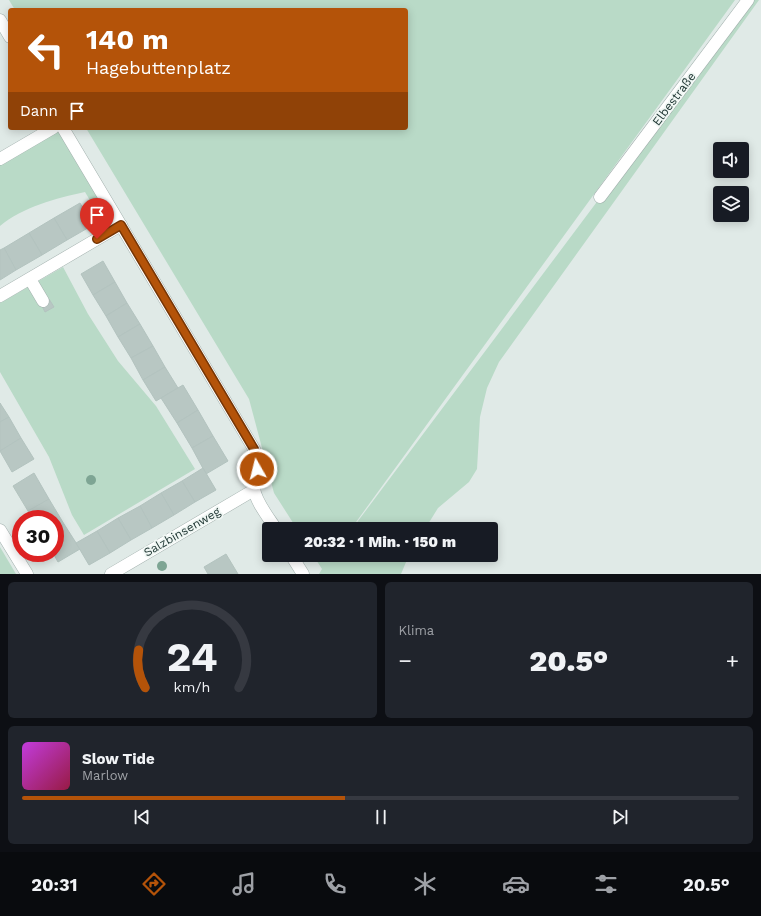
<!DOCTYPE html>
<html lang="de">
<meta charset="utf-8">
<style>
:root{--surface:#171b24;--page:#20242c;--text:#f1f3f6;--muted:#9ea1a6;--line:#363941;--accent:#b45309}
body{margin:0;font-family:"Work Sans",sans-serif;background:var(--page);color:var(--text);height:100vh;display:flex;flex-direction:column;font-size:15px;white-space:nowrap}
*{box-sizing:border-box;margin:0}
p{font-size:13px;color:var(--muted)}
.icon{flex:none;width:22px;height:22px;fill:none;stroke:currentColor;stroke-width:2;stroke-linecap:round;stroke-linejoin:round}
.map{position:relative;height:574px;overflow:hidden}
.panel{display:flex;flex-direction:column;gap:8px;padding:8px;background:#0d0f14;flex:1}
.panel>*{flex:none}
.hud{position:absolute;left:8px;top:8px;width:400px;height:122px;border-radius:4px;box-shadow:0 2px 10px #0003;background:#b45309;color:#fff;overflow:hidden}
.controls{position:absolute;left:713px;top:142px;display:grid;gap:8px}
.controls a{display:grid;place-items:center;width:36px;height:36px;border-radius:4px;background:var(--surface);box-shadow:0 2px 10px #0003;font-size:20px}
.speed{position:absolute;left:12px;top:510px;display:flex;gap:8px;font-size:20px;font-weight:700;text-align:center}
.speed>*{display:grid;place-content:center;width:52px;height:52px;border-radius:50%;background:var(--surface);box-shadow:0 2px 10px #0003;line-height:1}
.speed .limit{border:6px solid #d22;background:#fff;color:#111}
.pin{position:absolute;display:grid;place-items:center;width:34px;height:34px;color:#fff;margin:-41px -17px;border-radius:50% 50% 50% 0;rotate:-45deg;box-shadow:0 0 4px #0007}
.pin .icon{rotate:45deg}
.me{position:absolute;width:44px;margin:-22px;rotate:352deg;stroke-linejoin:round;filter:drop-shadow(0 0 3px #0008)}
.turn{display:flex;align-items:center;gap:14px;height:84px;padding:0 12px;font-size:18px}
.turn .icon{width:52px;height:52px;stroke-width:2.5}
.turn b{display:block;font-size:28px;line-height:34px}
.then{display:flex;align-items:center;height:38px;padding:0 12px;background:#0003;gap:8px;font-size:15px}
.big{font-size:30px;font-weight:800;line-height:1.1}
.panel .widget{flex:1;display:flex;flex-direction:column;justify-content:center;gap:6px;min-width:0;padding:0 14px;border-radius:6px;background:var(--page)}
.panel .dial{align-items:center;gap:0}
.dial svg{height:104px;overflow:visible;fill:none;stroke:var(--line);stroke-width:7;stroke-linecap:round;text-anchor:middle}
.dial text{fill:var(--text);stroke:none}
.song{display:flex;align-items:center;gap:12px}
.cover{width:48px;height:48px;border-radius:6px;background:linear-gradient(135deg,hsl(290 70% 55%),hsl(340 70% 35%))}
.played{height:4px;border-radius:2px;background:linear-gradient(90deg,var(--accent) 45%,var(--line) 45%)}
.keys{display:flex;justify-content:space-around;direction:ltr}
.heat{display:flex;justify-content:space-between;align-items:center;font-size:22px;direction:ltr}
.panel .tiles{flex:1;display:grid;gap:8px;grid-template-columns:1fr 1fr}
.widget:last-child{grid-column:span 2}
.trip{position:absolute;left:262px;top:522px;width:236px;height:40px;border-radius:4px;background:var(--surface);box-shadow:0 2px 10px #0003;font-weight:800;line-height:40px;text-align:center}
.tab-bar{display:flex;height:64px;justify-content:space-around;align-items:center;background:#090b0e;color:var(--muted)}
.tab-bar .icon{width:28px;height:28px}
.tab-bar .selected{color:var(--accent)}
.tab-bar b{font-size:18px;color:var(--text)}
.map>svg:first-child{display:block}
.green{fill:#b9dac7}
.building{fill:#b8c7c3;stroke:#b3c3bf}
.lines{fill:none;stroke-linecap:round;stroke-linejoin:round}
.minor-casing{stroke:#a3b1ae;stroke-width:13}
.minor{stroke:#fff;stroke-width:12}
.tree{fill:#7ea594}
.route-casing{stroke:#753606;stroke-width:10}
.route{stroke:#b45309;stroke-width:7}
.labels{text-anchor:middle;stroke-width:3.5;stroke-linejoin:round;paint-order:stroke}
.street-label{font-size:12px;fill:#223936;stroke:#f0f7f4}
</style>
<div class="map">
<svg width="761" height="574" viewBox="0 0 761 574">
<rect width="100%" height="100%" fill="#e0eae7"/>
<!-- green -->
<g class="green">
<polygon points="9,0 735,0 351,529 297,529 274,493 249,399 86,128 406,128 406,10 15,10"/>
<polygon points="748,0 759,0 499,362 487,388 480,417 477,469 469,482 438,508 425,529 352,529"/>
<path d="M 63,128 L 121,225 L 109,232 L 85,192 C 56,198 23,207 0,226 L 0,159 Z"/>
<polygon points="63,267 88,314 118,361 156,406 195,469 84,535 72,515 49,457 0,372 0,303"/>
<polygon points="0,547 16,574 0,574"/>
<polygon points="313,555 409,555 401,574 319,574 322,569"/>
</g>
<!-- building -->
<g class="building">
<polygon points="80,203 93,225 67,240 54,218"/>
<polygon points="54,218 67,240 42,255 29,233"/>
<polygon points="29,233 42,255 16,270 4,248"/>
<polygon points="4,248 16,270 0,280 0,250"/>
<polygon points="103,261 115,282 93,295 81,274"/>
<polygon points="115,282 127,303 106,316 93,295"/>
<polygon points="49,299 54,307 45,312 41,304"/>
<polygon points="127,303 140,324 118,337 106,316"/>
<polygon points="140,324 153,346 131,358 118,337"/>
<polygon points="153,346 165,367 143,380 131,358"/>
<polygon points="165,367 178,388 156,401 143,380"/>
<polygon points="183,385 198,410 177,423 161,398"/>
<polygon points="0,403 9,417 0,422"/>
<polygon points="198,410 213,436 192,448 177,423"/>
<polygon points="9,417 21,438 0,451 0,422"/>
<polygon points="213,436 228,461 206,474 192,448"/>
<polygon points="21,438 34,459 12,472 0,451"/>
<polygon points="203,468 216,490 195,502 182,481"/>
<polygon points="34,473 49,499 28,511 13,486"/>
<polygon points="182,481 195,502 174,515 161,493"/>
<polygon points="161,493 174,515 152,528 140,506"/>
<polygon points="49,499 64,524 55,530 55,519 33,519 28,511"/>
<polygon points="140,506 152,528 131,540 118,518"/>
<polygon points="118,518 131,540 110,553 97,531"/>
<polygon points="64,524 80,549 58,562 53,553 55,553 55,530"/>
<polygon points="97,531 110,553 89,565 76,543"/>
<polygon points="226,554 238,574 208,574 204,567"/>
</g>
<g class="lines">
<defs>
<g id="minor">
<polyline points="0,20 10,37"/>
<path d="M 63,128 L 254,449 C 262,469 252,472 254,488 C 255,501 269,518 276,529"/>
<polyline points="0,159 53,128"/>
<polyline points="600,197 748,0"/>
<polyline points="30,279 43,301"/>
<polyline points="0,296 121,225"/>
<polyline points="0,530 27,574"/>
<polyline points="291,555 303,574"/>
<polyline points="111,574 254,490"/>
</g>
</defs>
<!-- minor casing -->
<use href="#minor" class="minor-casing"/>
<!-- minor -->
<use href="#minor" class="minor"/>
</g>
<!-- trees -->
<g class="tree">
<circle cx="91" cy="480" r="5"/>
<circle cx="162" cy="566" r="5"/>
</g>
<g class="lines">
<defs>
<polyline id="route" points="97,239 121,225 254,449 258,459 257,469"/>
</defs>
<!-- route casing -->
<use href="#route" class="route-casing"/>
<!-- route -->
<use href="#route" class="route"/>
</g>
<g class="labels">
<!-- street labels -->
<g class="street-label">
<text transform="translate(674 99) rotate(-53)" y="4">Elbestraße</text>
<text transform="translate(182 532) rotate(-30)" y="4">Salzbinsenweg</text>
</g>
</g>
</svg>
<div class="controls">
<a><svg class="icon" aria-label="sound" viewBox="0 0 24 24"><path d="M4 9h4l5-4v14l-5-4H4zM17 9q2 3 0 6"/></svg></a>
<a><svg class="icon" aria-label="layers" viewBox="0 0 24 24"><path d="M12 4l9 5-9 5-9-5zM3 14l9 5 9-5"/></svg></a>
</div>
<div class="speed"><div class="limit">30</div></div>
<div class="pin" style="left:97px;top:239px;background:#d93025"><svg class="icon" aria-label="arrive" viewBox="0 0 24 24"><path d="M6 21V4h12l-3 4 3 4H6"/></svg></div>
<svg class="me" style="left:257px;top:469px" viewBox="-20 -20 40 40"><circle r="17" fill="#b45309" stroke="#fff" stroke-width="3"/><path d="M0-11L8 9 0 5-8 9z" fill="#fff"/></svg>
<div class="trip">20:32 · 1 Min. · 150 m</div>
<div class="hud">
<div class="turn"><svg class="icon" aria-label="left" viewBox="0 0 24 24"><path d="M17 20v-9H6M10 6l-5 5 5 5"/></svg><div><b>140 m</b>Hagebuttenplatz</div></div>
<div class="then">Dann<svg class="icon" aria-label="arrive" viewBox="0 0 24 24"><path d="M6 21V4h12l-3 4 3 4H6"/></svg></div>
</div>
</div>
<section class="panel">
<div class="tiles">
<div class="widget dial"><svg viewBox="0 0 100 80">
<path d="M14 69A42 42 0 1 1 86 69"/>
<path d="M14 69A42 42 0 0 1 9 40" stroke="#b45309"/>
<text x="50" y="56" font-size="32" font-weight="700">24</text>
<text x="50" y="72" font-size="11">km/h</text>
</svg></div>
<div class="widget"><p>Klima</p>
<div class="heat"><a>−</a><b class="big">20.5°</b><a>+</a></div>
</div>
<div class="widget">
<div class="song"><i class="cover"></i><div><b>Slow Tide</b><p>Marlow</p></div></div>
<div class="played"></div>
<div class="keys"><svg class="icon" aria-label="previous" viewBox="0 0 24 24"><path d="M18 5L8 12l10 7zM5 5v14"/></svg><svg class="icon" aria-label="pause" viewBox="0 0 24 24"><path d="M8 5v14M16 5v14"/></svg><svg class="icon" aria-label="next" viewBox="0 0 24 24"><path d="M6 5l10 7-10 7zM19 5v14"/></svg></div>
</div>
</div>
</section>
<nav class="tab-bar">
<b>20:31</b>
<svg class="icon selected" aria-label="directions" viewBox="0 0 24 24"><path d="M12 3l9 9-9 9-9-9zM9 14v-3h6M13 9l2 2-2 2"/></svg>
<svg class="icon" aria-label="music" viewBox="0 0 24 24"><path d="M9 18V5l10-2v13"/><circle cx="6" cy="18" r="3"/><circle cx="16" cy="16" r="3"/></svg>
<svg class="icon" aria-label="phone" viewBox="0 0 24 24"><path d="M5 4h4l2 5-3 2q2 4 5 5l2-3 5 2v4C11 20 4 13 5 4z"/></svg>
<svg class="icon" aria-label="climate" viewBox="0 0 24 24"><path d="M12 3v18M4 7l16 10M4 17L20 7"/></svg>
<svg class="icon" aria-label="car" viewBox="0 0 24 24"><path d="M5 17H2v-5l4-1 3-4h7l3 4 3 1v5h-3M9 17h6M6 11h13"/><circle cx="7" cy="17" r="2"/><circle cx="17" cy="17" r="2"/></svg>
<svg class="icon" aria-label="filters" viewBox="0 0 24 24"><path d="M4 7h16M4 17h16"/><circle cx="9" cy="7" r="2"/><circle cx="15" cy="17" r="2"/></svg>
<b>20.5°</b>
</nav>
